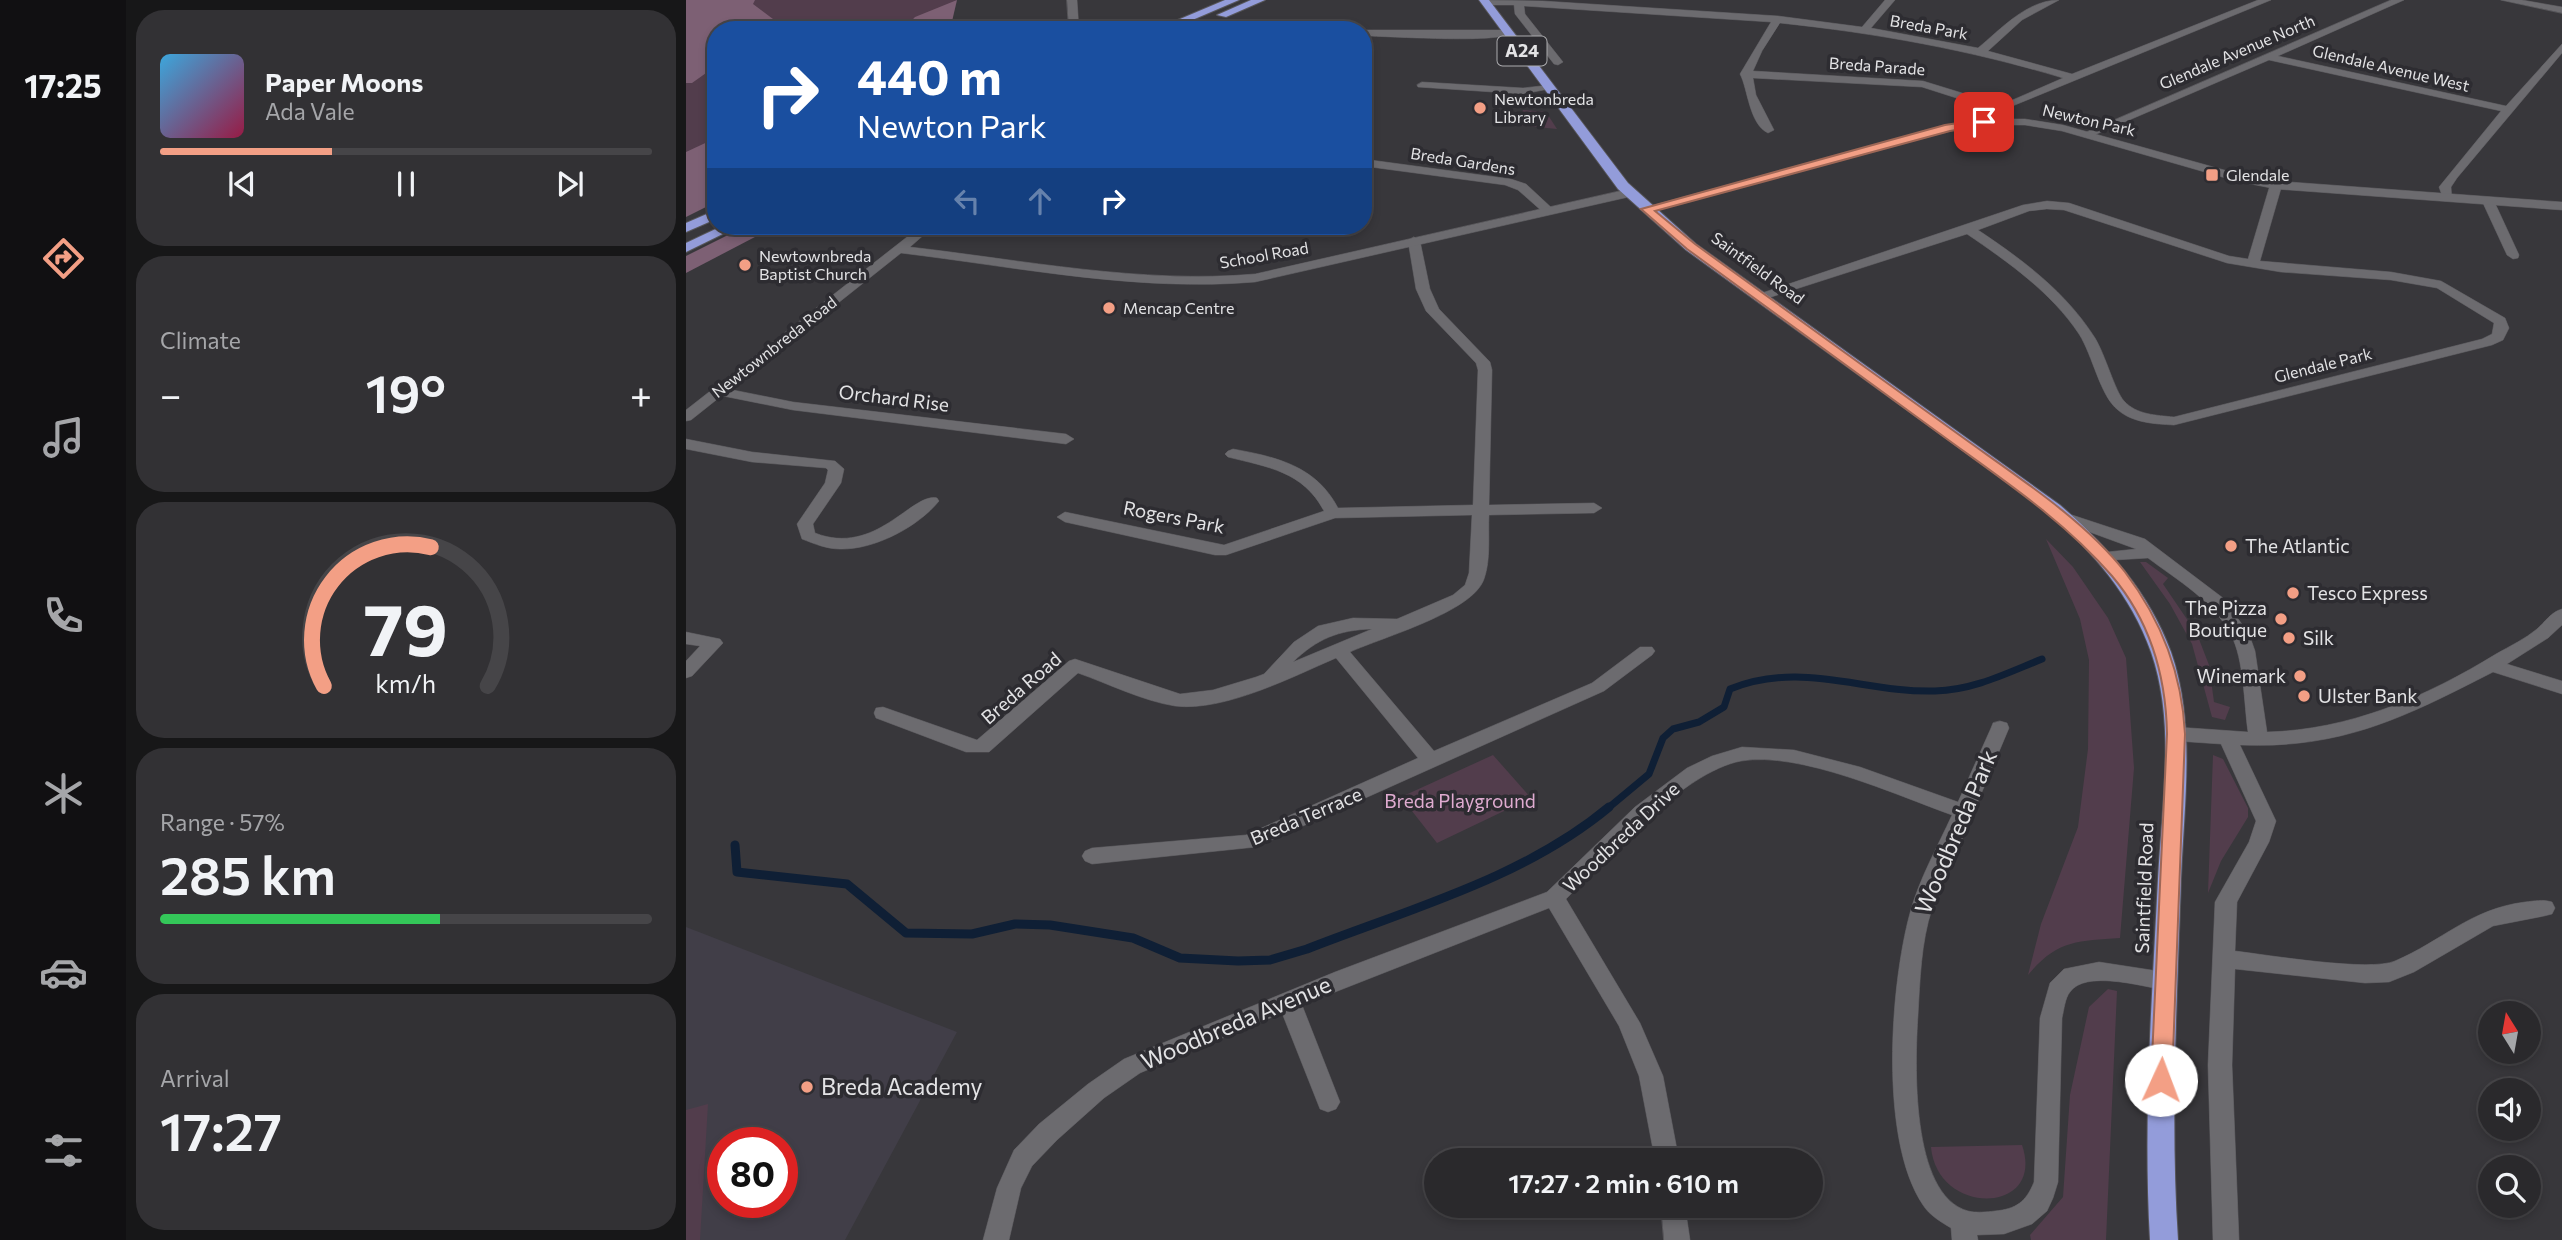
<!DOCTYPE html>
<meta charset="utf-8">
<style>
:root{--surface:#2a292c;--page:#323134;--text:#f1f3f6;--muted:#a5a6a9;--line:#464548;--accent:#f39f85}
body{margin:0;font-family:Commissioner,sans-serif;background:var(--page);color:var(--text);height:100vh;display:flex;flex-direction:column;font-size:26px;white-space:nowrap}
*{box-sizing:border-box;margin:0}
p{font-size:23px;color:var(--muted)}
.icon{flex:none;width:38px;height:38px;fill:none;stroke:currentColor;stroke-width:2;stroke-linecap:round;stroke-linejoin:round}
.map{position:relative;flex:1;overflow:hidden}
.sheet{display:flex;flex-direction:column;gap:10px;padding:10px;background:#171718;width:560px}
.sheet>*{flex:none}
.guide{position:absolute;left:21px;top:21px;width:665px;height:214px;border-radius:28px;box-shadow:0 4px 10px #0003,0 0 0 2px var(--line);background:#1a4fa0;color:#fff;overflow:hidden}
.needle{width:46px;rotate:349deg}
.buttons{position:absolute;left:1792px;top:1001px;display:grid;gap:14px}
.buttons a{display:grid;place-items:center;width:63px;height:63px;border-radius:50%;background:var(--surface);box-shadow:0 4px 10px #0003,0 0 0 2px var(--line);font-size:35px}
.speed{position:absolute;left:21px;top:1127px;display:flex;gap:14px;font-size:35px;font-weight:700;text-align:center}
.speed>*{display:grid;place-content:center;width:91px;height:91px;border-radius:50%;background:var(--surface);box-shadow:0 4px 10px #0003,0 0 0 2px var(--line);line-height:1}
.speed .limit{border:10px solid #d22;background:#fff;color:#111}
.pin{position:absolute;display:grid;place-items:center;width:60px;height:60px;color:#fff;margin:-30px;border-radius:14px;box-shadow:0 4px 10px #0006}
.me{position:absolute;width:77px;margin:-38px;rotate:2deg;stroke-linejoin:round;filter:drop-shadow(0 0 5px #0008)}
.turn{display:flex;align-items:center;gap:24px;height:147px;padding:0 35px;font-size:32px}
.turn .icon{width:91px;height:91px;stroke-width:2.5}
.turn b{display:block;font-size:49px;line-height:60px}
.lanes{display:flex;align-items:center;height:66px;padding:0 35px;background:#0003;justify-content:center;gap:35px;direction:ltr}
.lanes .off{opacity:.35}
.big{font-size:52px;font-weight:600;line-height:1.1}
.sheet .card{flex:1;display:flex;flex-direction:column;justify-content:center;gap:10px;min-width:0;padding:0 24px;border-radius:28px;background:var(--page)}
.sheet .dial{align-items:center;gap:0}
.dial svg{height:182px;overflow:visible;fill:none;stroke:var(--line);stroke-width:7;stroke-linecap:round;text-anchor:middle}
.dial text{fill:var(--text);stroke:none}
.song{display:flex;align-items:center;gap:21px}
.cover{width:84px;height:84px;border-radius:10px;background:linear-gradient(135deg,hsl(200 70% 55%),hsl(340 70% 35%))}
.played{height:7px;border-radius:4px;background:linear-gradient(90deg,var(--accent) 35%,var(--line) 35%)}
.keys{display:flex;justify-content:space-around;direction:ltr}
.heat{display:flex;justify-content:space-between;align-items:center;font-size:38px;direction:ltr}
.charge{height:10px;border-radius:5px;background:linear-gradient(90deg,#34c759 57%,var(--line) 0)}
.trip{position:absolute;left:738px;top:1148px;width:399px;height:70px;border-radius:35px;background:var(--surface);box-shadow:0 4px 10px #0003,0 0 0 2px var(--line);font-weight:600;line-height:70px;text-align:center}
main{display:flex;flex:1;min-height:0}
.tabs{display:flex;flex-direction:column;width:126px;justify-content:space-around;align-items:center;background:#111012;color:var(--muted)}
.tabs .icon{width:49px;height:49px}
.tabs .current{color:var(--accent)}
.tabs b{font-size:32px;color:var(--text)}
.map>svg:first-child{display:block}
.built{fill:#413e48;fill-rule:evenodd}
.green{fill:#523d4c}
.forest{fill:#7d6074}
.lines{fill:none;stroke-linecap:round;stroke-linejoin:round}
.stream-far1{stroke:#0f1f35;stroke-width:7}
.stream{stroke:#0f1f35;stroke-width:9}
.minor-casing{stroke:#565559;stroke-width:1}
.tertiary-casing{stroke:#565559;stroke-width:1}
.trunk-casing{stroke:#565559;stroke-width:2}
.minor{fill:#6c6b6f;fill-rule:evenodd}
.tertiary{fill:#6c6b6f;fill-rule:evenodd}
.trunk{fill:#939cda;fill-rule:evenodd}
.route{fill:#f39f85;stroke:#9e6756;stroke-width:2}
.poi-dot{fill:#f39f85;stroke:#2d2c31;stroke-width:2.5}
.labels{text-anchor:middle;stroke-width:7;stroke-linejoin:round;paint-order:stroke}
.far-street-label{font-size:16px;fill:#e3e3e5;stroke:#2d2c31}
.far-poi-label{font-size:16px;fill:#e3e3e5;stroke:#2d2c31;text-anchor:start}
.shield{fill:#2d2c31;stroke:#acacaf;stroke-width:2}
.shield-label{font-size:18px;font-weight:bold;fill:#e3e3e5}
.street-label{font-size:19px;fill:#e3e3e5;stroke:#2d2c31}
.poi-label{font-size:19px;fill:#e3e3e5;stroke:#2d2c31;text-anchor:start}
.park-label{font-size:19px;fill:#dfabd0;stroke:#2d2c31}
.near-street-label{font-size:23px;fill:#e3e3e5;stroke:#2d2c31}
.near-poi-label{font-size:23px;fill:#e3e3e5;stroke:#2d2c31;text-anchor:start}
</style>
<main>
<nav class="tabs">
<b>17:25</b>
<svg class="icon current" aria-label="directions" viewBox="0 0 24 24"><path d="M12 3l9 9-9 9-9-9zM9 14v-3h6M13 9l2 2-2 2"/></svg>
<svg class="icon" aria-label="music" viewBox="0 0 24 24"><path d="M9 18V5l10-2v13"/><circle cx="6" cy="18" r="3"/><circle cx="16" cy="16" r="3"/></svg>
<svg class="icon" aria-label="phone" viewBox="0 0 24 24"><path d="M5 4h4l2 5-3 2q2 4 5 5l2-3 5 2v4C11 20 4 13 5 4z"/></svg>
<svg class="icon" aria-label="climate" viewBox="0 0 24 24"><path d="M12 3v18M4 7l16 10M4 17L20 7"/></svg>
<svg class="icon" aria-label="car" viewBox="0 0 24 24"><path d="M5 17H2v-5l4-1 3-4h7l3 4 3 1v5h-3M9 17h6M6 11h13"/><circle cx="7" cy="17" r="2"/><circle cx="17" cy="17" r="2"/></svg>
<svg class="icon" aria-label="filters" viewBox="0 0 24 24"><path d="M4 7h16M4 17h16"/><circle cx="9" cy="7" r="2"/><circle cx="15" cy="17" r="2"/></svg>
</nav>
<section class="sheet">
<div class="card">
<div class="song"><i class="cover"></i><div><b>Paper Moons</b><p>Ada Vale</p></div></div>
<div class="played"></div>
<div class="keys"><svg class="icon" aria-label="previous" viewBox="0 0 24 24"><path d="M18 5L8 12l10 7zM5 5v14"/></svg><svg class="icon" aria-label="pause" viewBox="0 0 24 24"><path d="M8 5v14M16 5v14"/></svg><svg class="icon" aria-label="next" viewBox="0 0 24 24"><path d="M6 5l10 7-10 7zM19 5v14"/></svg></div>
</div>
<div class="card"><p>Climate</p>
<div class="heat"><a>−</a><b class="big">19°</b><a>+</a></div>
</div>
<div class="card dial"><svg viewBox="0 0 100 80">
<path d="M14 69A42 42 0 1 1 86 69"/>
<path d="M14 69A42 42 0 0 1 61 8" stroke="#f39f85"/>
<text x="50" y="56" font-size="32" font-weight="700">79</text>
<text x="50" y="72" font-size="11">km/h</text>
</svg></div>
<div class="card"><p>Range · 57%</p><b class="big">285 km</b><div class="charge"></div></div>
<div class="card"><p>Arrival</p><b class="big">17:27</b></div>
</section>
<div class="map">
<svg width="1876" height="1240" viewBox="0 0 1876 1240">
<rect width="100%" height="100%" fill="#38373b"/>
<!-- built -->
<path class="built" d="M 0,927 L 271,1032 L 159,1240 L 0,1240 ZM 37,1143 L 96,1143 L 96,1202 L 37,1202 Z"/>
<!-- green -->
<g class="green">
<polygon points="0,0 271,0 249,30 30,30 30,158 0,174"/>
<polygon points="837,110 860,112 871,129 830,125"/>
<path d="M 1360,539 L 1387,567 L 1422,618 L 1440,658 L 1448,768 L 1434,938 C 1391,941 1371,940 1342,975 L 1355,924 L 1392,827 L 1402,749 L 1403,660 L 1394,619 Z"/>
<polygon points="1454,562 1460,562 1482,578 1477,584 1511,634 1523,665 1528,702 1544,707 1539,720 1526,717 1506,644 1484,604"/>
<polygon points="807,755 845,798 751,843 715,797"/>
<polygon points="1527,755 1537,759 1562,808 1562,817 1535,861 1522,893"/>
<polygon points="1422,989 1431,991 1420,1240 1345,1240 1344,1235 1377,1197 1384,1095 1403,1007"/>
<polygon points="22,1104 14,1240 0,1240 0,1110"/>
<path d="M 1336,1145 C 1360,1215 1251,1217 1245,1147 Z"/>
</g>
<!-- forest -->
<g class="forest">
<polygon points="0,0 69,0 67,4 95,25 87,30 30,30 30,66 6,83 0,83"/>
<polygon points="271,0 264,30 217,30 229,17"/>
<polygon points="30,138 30,202 0,217 0,152"/>
<polygon points="60,226 90,226 0,273 0,256"/>
</g>
<g class="lines">
<!-- stream-far1 -->
<path class="stream-far1" d="M 921,809 L 963,774 L 977,738 L 987,729 L 1013,722 L 1038,707 L 1044,689 C 1115,660 1178,693 1249,691 C 1288,690 1321,673 1356,659"/>
<!-- stream -->
<path class="stream" d="M 49,845 L 51,872 L 161,884 L 220,933 L 286,934 L 329,924 L 364,925 L 447,938 L 494,958 L 552,961 L 584,960 L 621,949 C 723,909 838,878 923,807"/>
<defs>
<g id="minor">
<polygon points="381,0 391,0 393,30 383,30"/>
<path d="M 796,0 L 857,1 L 1092,16 L 1176,27 L 1199,0 L 1209,0 L 1185,28 L 1292,48 C 1315,29 1341,0 1373,0 L 1336,20 L 1302,51 L 1386,74 L 1572,0 L 1585,0 L 1324,107 L 1321,111 L 1326,122 L 1320,125 L 1314,122 L 1311,111 L 1236,87 L 1067,78 L 1070,95 L 1088,130 L 1082,133 C 1063,124 1062,89 1054,74 L 1085,22 L 838,6 L 839,14 L 877,62 L 872,65 L 868,64 L 829,14 L 828,5 L 799,5 L 796,4 ZM 1094,23 C 1190,33 1284,50 1377,78 L 1315,105 L 1237,81 L 1067,71 L 1076,51 Z"/>
<polygon points="1705,0 1718,0 1592,56 1820,106 1876,44 1876,53 1771,178 1765,187 1766,201 1758,201 1753,187 1815,111 1583,60 1406,136 1396,134"/>
<polygon points="1815,0 1836,0 1876,7 1876,13"/>
<path d="M 677,30 L 822,30 L 827,33 C 809,44 705,36 677,36 Z"/>
<polygon points="736,82 837,88 863,85 868,88 837,94 732,87 731,85"/>
<polygon points="677,159 825,179 840,184 868,210 858,213 832,190 819,185 677,166"/>
<path d="M 1590,181 L 1596,185 L 1574,261 L 1705,272 L 1755,281 L 1819,318 L 1823,328 L 1817,340 L 1806,345 L 1488,425 C 1469,424 1447,423 1432,410 C 1414,396 1407,356 1393,334 C 1365,292 1322,262 1281,234 L 1079,299 L 1074,300 L 1067,296 L 1337,205 L 1361,201 L 1383,203 L 1543,256 L 1562,259 L 1584,185 ZM 1361,209 L 1378,210 L 1541,263 L 1595,272 L 1705,280 L 1751,288 L 1808,323 L 1806,334 L 1796,339 L 1488,417 C 1470,415 1451,415 1438,401 C 1429,391 1419,354 1409,338 C 1380,292 1337,260 1292,230 L 1343,211 Z"/>
<polygon points="1802,197 1808,201 1833,255 1832,258 1827,259 1821,255 1796,201"/>
<path d="M 728,237 L 734,241 L 744,289 L 753,309 L 804,362 L 806,370 L 803,505 L 908,503 L 916,508 L 908,513 L 803,515 C 802,535 805,560 798,579 C 787,612 697,637 664,652 L 748,751 L 906,683 L 954,647 L 966,647 L 969,651 L 966,655 L 918,691 L 570,847 L 406,864 L 399,861 L 396,856 L 399,851 L 406,848 L 560,835 L 732,758 L 650,658 C 606,677 538,712 489,706 C 457,701 423,684 392,673 L 303,752 L 280,752 L 190,718 L 188,713 L 190,708 L 197,707 L 291,740 L 383,661 L 389,659 L 494,694 L 527,690 L 570,677 L 578,674 L 608,642 L 632,626 L 667,618 L 711,619 L 767,595 L 779,585 L 783,573 L 786,515 L 649,518 L 540,555 L 529,555 L 379,522 L 371,517 L 379,512 L 538,545 L 638,511 C 617,471 581,467 542,457 L 539,454 L 542,451 L 547,449 C 591,457 630,466 652,508 L 787,505 L 792,370 L 790,363 L 740,311 L 730,289 L 722,241 ZM 686,629 L 607,662 C 631,639 652,630 686,629 Z"/>
<polygon points="32,387 107,402 380,434 388,439 380,444 107,410 27,394 25,391 27,388"/>
<path d="M 0,439 L 66,452 L 149,461 L 158,469 L 155,483 L 127,524 L 129,533 C 190,557 226,492 251,498 L 253,501 C 232,527 188,550 154,549 C 141,549 129,544 116,539 L 111,524 L 139,483 L 142,470 L 140,468 L 66,462 L 0,449 Z"/>
<path d="M 1374,511 L 1459,539 L 1537,598 L 1563,634 L 1569,651 L 1581,732 C 1663,730 1740,697 1810,654 C 1824,646 1839,639 1851,629 C 1859,622 1865,612 1876,609 L 1876,625 L 1862,638 L 1821,664 L 1876,681 L 1876,694 L 1807,672 C 1719,717 1657,749 1554,745 L 1590,821 L 1583,842 L 1551,902 L 1549,951 C 1582,955 1684,972 1709,961 C 1756,941 1784,909 1839,902 C 1849,901 1856,899 1866,902 L 1869,908 L 1866,914 L 1858,916 L 1807,926 L 1728,972 L 1703,982 L 1679,983 L 1549,969 L 1546,1065 L 1553,1240 L 1527,1240 L 1522,1065 L 1529,902 L 1563,842 L 1570,821 L 1535,744 L 1490,741 L 1483,739 L 1481,734 L 1483,729 L 1490,727 L 1562,732 C 1558,704 1558,659 1545,635 C 1528,601 1491,580 1462,558 L 1412,561 L 1410,557 L 1412,553 L 1450,549 L 1368,519 L 1366,516 Z"/>
<polygon points="0,632 34,639 37,643 6,676 0,678 0,661 14,646 0,644"/>
<path d="M 1314,721 L 1321,723 L 1323,728 C 1306,769 1288,810 1271,851 C 1263,870 1252,889 1246,909 C 1235,942 1234,981 1232,1015 C 1229,1062 1224,1195 1282,1211 C 1290,1213 1301,1212 1309,1211 C 1330,1209 1340,1202 1348,1182 L 1354,1018 L 1364,983 L 1378,969 L 1413,962 L 1478,972 L 1486,975 L 1489,981 L 1486,987 L 1478,990 C 1455,986 1399,970 1384,992 C 1379,998 1378,1010 1376,1018 L 1372,1182 L 1367,1198 L 1361,1211 L 1346,1224 L 1318,1234 L 1291,1235 L 1292,1240 L 1266,1240 L 1265,1228 C 1255,1222 1243,1215 1237,1205 C 1193,1140 1204,986 1224,913 C 1233,879 1252,846 1266,815 C 1210,795 1114,751 1055,761 C 997,772 921,858 880,899 L 954,1023 L 977,1076 L 993,1160 L 969,1160 L 953,1076 L 933,1026 L 863,908 L 616,1005 L 654,1102 L 650,1109 L 642,1112 L 634,1109 L 596,1013 L 454,1073 L 418,1098 L 371,1140 L 346,1166 L 335,1188 L 323,1240 L 297,1240 L 311,1188 L 328,1150 L 353,1124 L 402,1084 L 438,1059 L 649,972 L 861,892 L 949,807 L 1001,768 L 1026,756 L 1056,747 L 1108,750 L 1174,767 L 1272,802 L 1305,728 L 1307,723 Z"/>
<polygon points="975,1206 999,1206 1004,1240 978,1240"/>
</g>
<g id="tertiary">
<polygon points="1298,119 1339,119 1377,125 1556,175 1590,181 1876,202 1876,210 1590,189 1550,181 1376,131 1339,125 1298,125 1264,131 964,212 954,209 1259,126"/>
<path d="M 943,189 L 949,193 L 947,196 L 569,282 C 452,292 331,267 215,253 L 5,420 L 0,421 L 0,410 L 235,226 L 248,226 L 224,247 C 337,260 455,284 569,274 Z"/>
</g>
<g id="trunk">
<polygon points="539,0 553,0 483,30 468,30"/>
<polygon points="565,0 579,0 540,17 531,15"/>
<path d="M 793,0 L 803,0 L 942,183 L 1010,244 L 1374,505 C 1421,546 1463,592 1485,652 C 1510,724 1498,804 1495,879 C 1491,999 1484,1120 1492,1240 L 1464,1240 C 1457,1119 1466,999 1472,879 C 1476,804 1490,724 1465,652 C 1445,595 1406,551 1362,512 L 1000,250 L 932,189 Z"/>
<polygon points="30,210 30,219 0,232 0,223"/>
<polygon points="36,226 53,226 0,252 0,243"/>
</g>
</defs>
<!-- minor casing -->
<use href="#minor" class="minor-casing"/>
<!-- tertiary casing -->
<use href="#tertiary" class="tertiary-casing"/>
<!-- trunk casing -->
<use href="#trunk" class="trunk-casing"/>
<!-- minor -->
<use href="#minor" class="minor"/>
<!-- tertiary -->
<use href="#tertiary" class="tertiary"/>
<!-- trunk -->
<use href="#trunk" class="trunk"/>
</g>
<!-- route -->
<path class="route" d="M 1298,119 L 1301,120 L 1301,125 L 1264,131 L 969,211 L 1009,244 C 1097,308 1184,371 1272,434 C 1327,474 1398,519 1439,572 C 1476,621 1496,673 1499,734 L 1486,1080 L 1483,1087 L 1475,1090 L 1468,1087 L 1465,1080 L 1481,734 C 1480,677 1464,621 1426,576 C 1376,518 1311,476 1250,431 C 1167,371 1084,310 1001,249 L 955,209 L 1259,125 Z"/>
<!-- markers -->
<g class="poi-dot">
<circle cx="794" cy="108" r="7"/>
<rect x="1519" y="168" width="14" height="14" rx="3.5"/>
<circle cx="59" cy="265" r="7"/>
<circle cx="423" cy="308" r="7"/>
<circle cx="1545" cy="546" r="7"/>
<circle cx="1607" cy="593" r="7"/>
<circle cx="1595" cy="619" r="7"/>
<circle cx="1603" cy="638" r="7"/>
<circle cx="1614" cy="676" r="7"/>
<circle cx="1618" cy="696" r="7"/>
<circle cx="121" cy="1087" r="7"/>
</g>
<g class="labels">
<!-- far-street labels -->
<g class="far-street-label">
<text transform="translate(1243 27) rotate(10)" y="6">Breda Park</text>
<text transform="translate(1551 52) rotate(-23)" y="6">Glendale Avenue North</text>
<text transform="translate(1191 66) rotate(4)" y="6">Breda Parade</text>
<text transform="translate(1705 68) rotate(13)" y="6">Glendale Avenue West</text>
<text transform="translate(1403 120) rotate(13)" y="6">Newton Park</text>
<text transform="translate(777 161) rotate(9)" y="6">Breda Gardens</text>
<text transform="translate(578 255) rotate(-10)" y="6">School Road</text>
<text transform="translate(1072 268) rotate(36)" y="6">Saintfield Road</text>
<text transform="translate(88 347) rotate(-38)" y="6">Newtownbreda Road</text>
<text transform="translate(1637 365) rotate(-14)" y="6">Glendale Park</text>
</g>
<!-- far-poi labels -->
<g class="far-poi-label">
<text x="808" y="105">Newtonbreda<tspan x="808" dy="18">Library</tspan></text>
<text x="1540" y="181">Glendale</text>
<text x="73" y="262">Newtownbreda<tspan x="73" dy="18">Baptist Church</tspan></text>
<text x="437" y="314">Mencap Centre</text>
</g>
<!-- shield labels -->
<rect class="shield" x="811.5" y="36.5" width="49" height="29" rx="5"/>
<g class="shield-label">
<text x="836" y="57">A24</text>
</g>
<!-- street labels -->
<g class="street-label">
<text transform="translate(208 398) rotate(7)" y="7">Orchard Rise</text>
<text transform="translate(488 517) rotate(11)" y="7">Rogers Park</text>
<text transform="translate(335 688) rotate(-41)" y="7">Breda Road</text>
<text transform="translate(620 816) rotate(-23)" y="7">Breda Terrace</text>
<text transform="translate(935 837) rotate(-43)" y="7">Woodbreda Drive</text>
<text transform="translate(1458 888) rotate(-88)" y="7">Saintfield Road</text>
</g>
<!-- poi labels -->
<g class="poi-label">
<text x="1559" y="553">The Atlantic</text>
<text x="1621" y="600">Tesco Express</text>
<text x="1581" y="615" text-anchor="end">The Pizza<tspan x="1581" dy="22">Boutique</tspan></text>
<text x="1617" y="645">Silk</text>
<text x="1600" y="683" text-anchor="end">Winemark</text>
<text x="1632" y="703">Ulster Bank</text>
</g>
<!-- park labels -->
<g class="park-label">
<text x="774" y="808">Breda Playground</text>
</g>
<!-- near-street labels -->
<g class="near-street-label">
<text transform="translate(1270 832) rotate(-67)" y="8">Woodbreda Park</text>
<text transform="translate(550 1023) rotate(-23)" y="8">Woodbreda Avenue</text>
</g>
<!-- near-poi labels -->
<g class="near-poi-label">
<text x="135" y="1095">Breda Academy</text>
</g>
</g>
</svg>
<div class="buttons">
<a><svg class="needle" viewBox="-14 -14 28 28"><path d="M0-13l5 13h-10z" fill="#e53935"/><path d="M0 13l5-13h-10z" fill="#a5a6a9"/></svg></a>
<a><svg class="icon" aria-label="sound" viewBox="0 0 24 24"><path d="M4 9h4l5-4v14l-5-4H4zM17 9q2 3 0 6"/></svg></a>
<a><svg class="icon" aria-label="search" viewBox="0 0 24 24"><circle cx="10" cy="10" r="6"/><path d="M15 15l6 6"/></svg></a>
</div>
<div class="speed"><div class="limit">80</div></div>
<div class="pin" style="left:1298px;top:122px;background:#d93025"><svg class="icon" aria-label="arrive" viewBox="0 0 24 24"><path d="M6 21V4h12l-3 4 3 4H6"/></svg></div>
<svg class="me" style="left:1475px;top:1080px" viewBox="-20 -20 40 40"><circle r="19" fill="#fff"/><path d="M0-13L10 11 0 6-10 11z" fill="#f39f85"/></svg>
<div class="trip">17:27 · 2 min · 610 m</div>
<div class="guide">
<div class="turn"><svg class="icon" aria-label="right" viewBox="0 0 24 24"><path d="M7 20v-9h11M14 6l5 5-5 5"/></svg><div><b>440 m</b>Newton Park</div></div>
<div class="lanes"><svg class="icon off" aria-label="left" viewBox="0 0 24 24"><path d="M17 20v-9H6M10 6l-5 5 5 5"/></svg><svg class="icon off" aria-label="ahead" viewBox="0 0 24 24"><path d="M12 20V5M6 11l6-6 6 6"/></svg><svg class="icon" aria-label="right" viewBox="0 0 24 24"><path d="M7 20v-9h11M14 6l5 5-5 5"/></svg></div>
</div>
</div>
</main>
